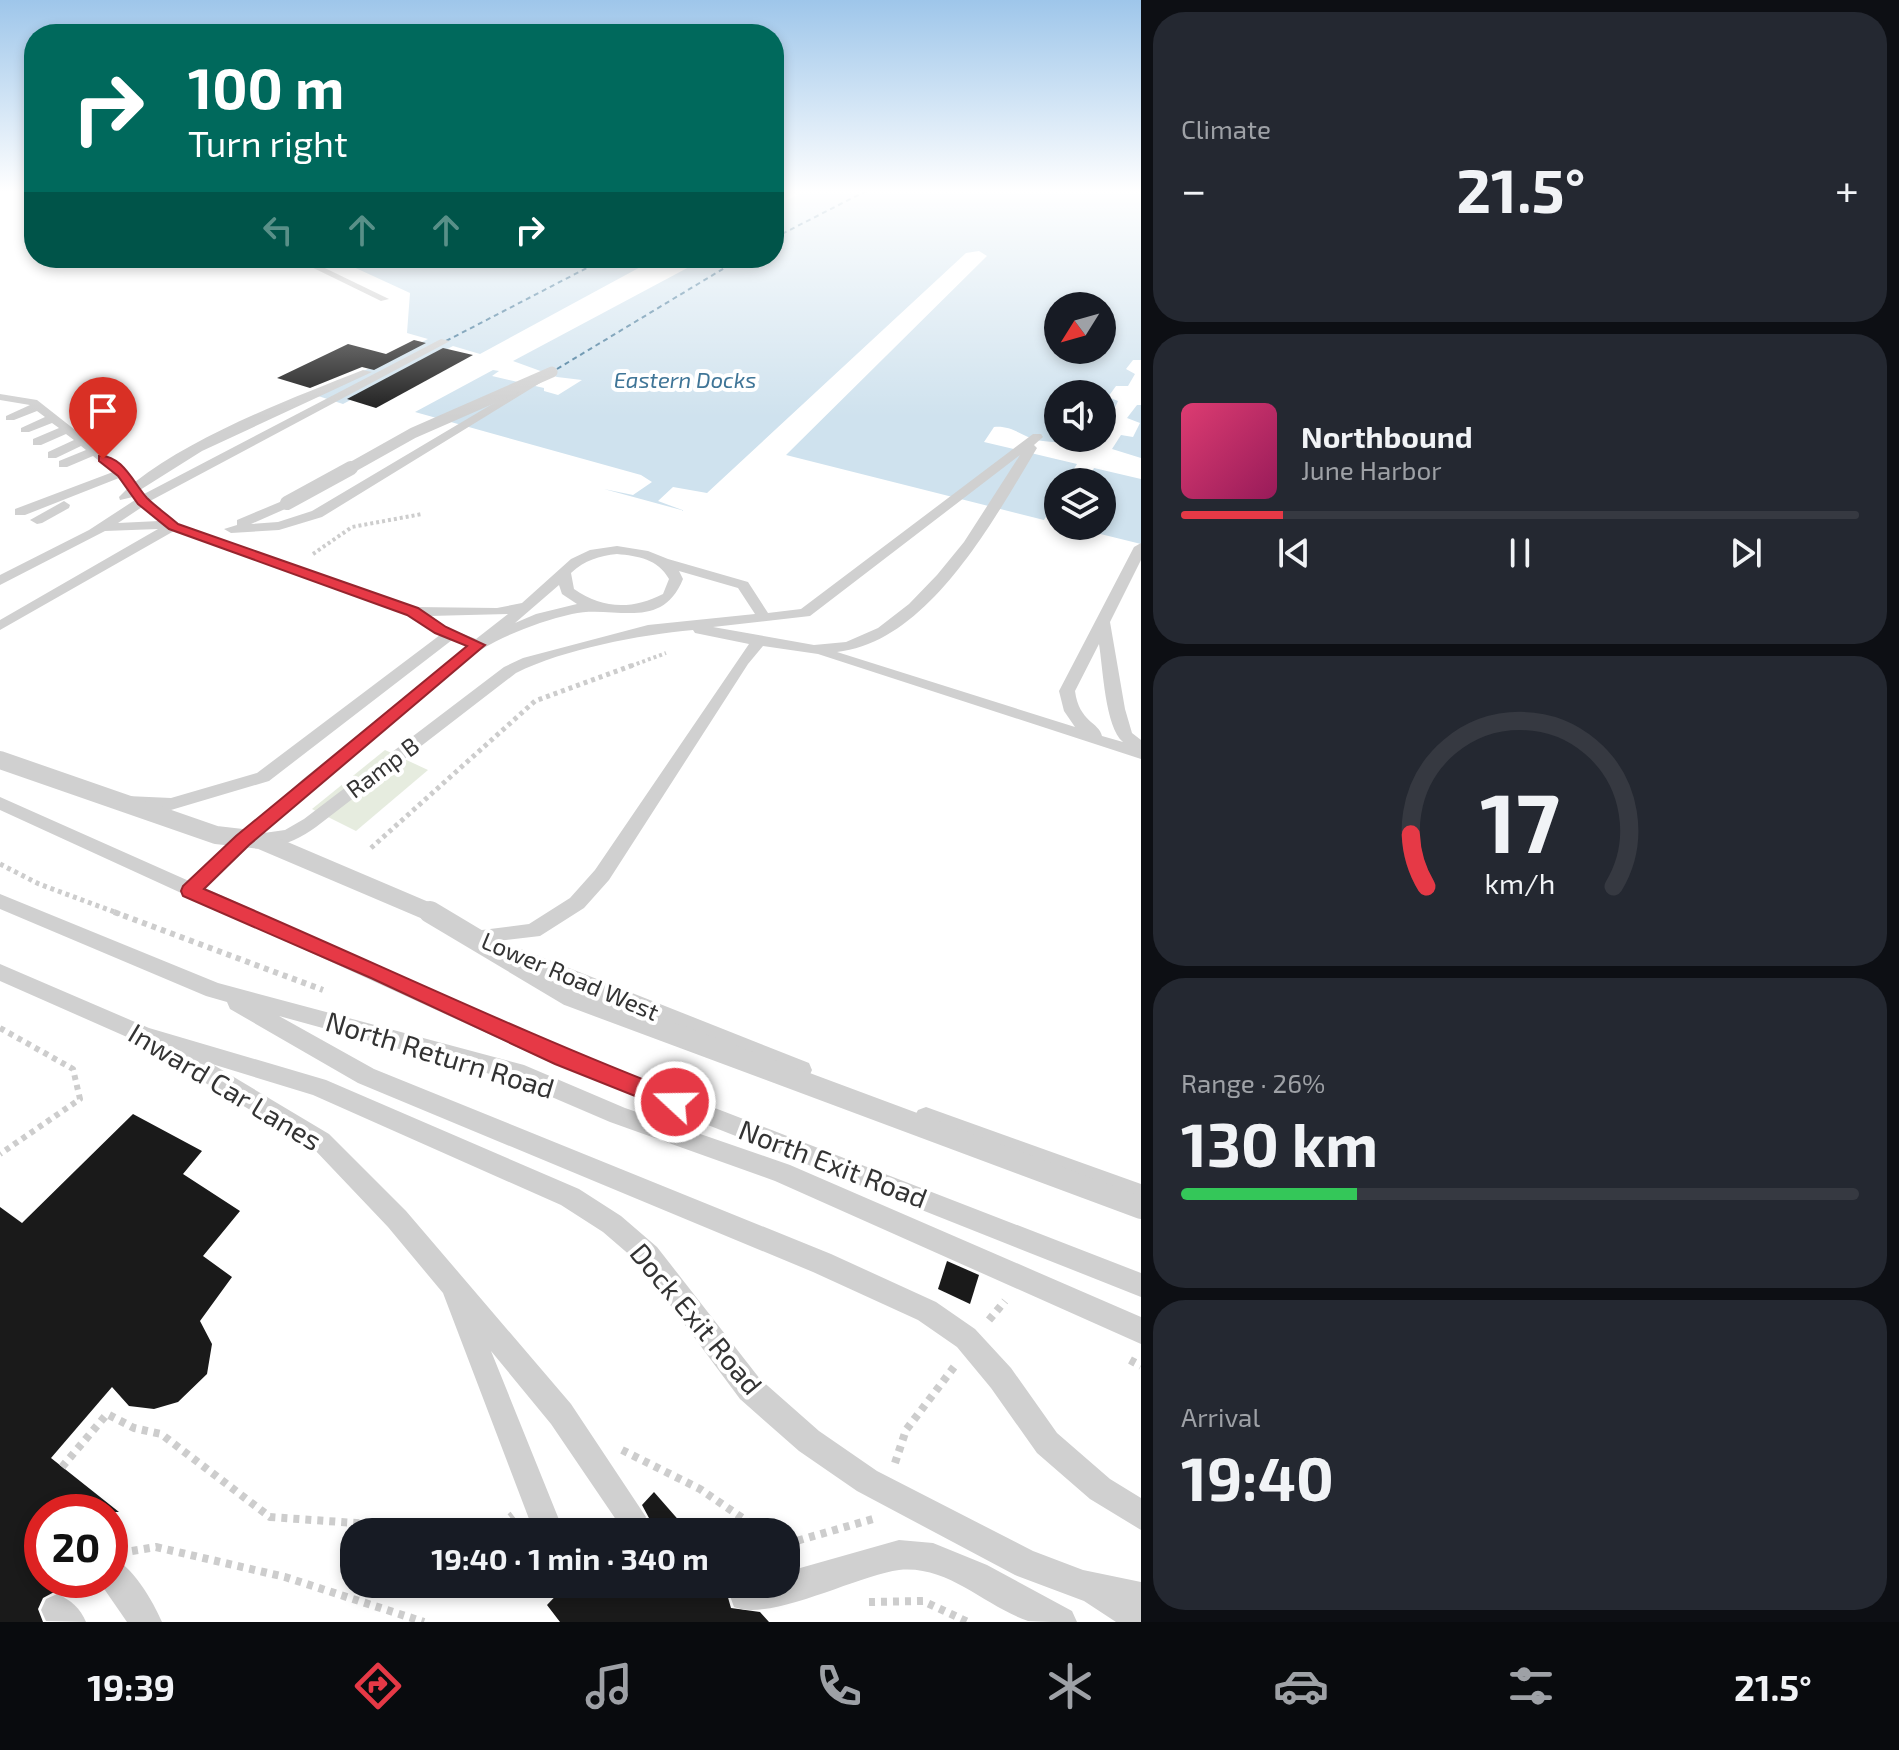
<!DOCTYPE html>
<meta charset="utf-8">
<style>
:root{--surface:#171b24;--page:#242831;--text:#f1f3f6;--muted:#9ea1a6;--line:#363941;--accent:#e63946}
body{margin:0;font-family:"Exo 2",sans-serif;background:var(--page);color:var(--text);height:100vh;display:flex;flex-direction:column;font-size:30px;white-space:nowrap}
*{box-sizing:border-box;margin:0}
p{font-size:26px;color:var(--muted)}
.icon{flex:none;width:44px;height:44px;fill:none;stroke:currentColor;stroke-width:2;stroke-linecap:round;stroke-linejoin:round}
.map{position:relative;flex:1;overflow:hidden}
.side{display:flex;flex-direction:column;gap:12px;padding:12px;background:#0d0f14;width:758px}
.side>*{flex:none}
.guide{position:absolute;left:24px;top:24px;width:760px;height:244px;border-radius:32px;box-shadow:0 4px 12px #0003;background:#00695c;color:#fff;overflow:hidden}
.needle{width:52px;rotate:233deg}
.buttons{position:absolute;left:1044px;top:292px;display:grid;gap:16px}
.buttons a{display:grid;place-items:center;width:72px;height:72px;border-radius:50%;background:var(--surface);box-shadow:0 4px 12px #0003;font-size:40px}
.speed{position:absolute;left:24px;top:1494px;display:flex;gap:16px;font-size:40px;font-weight:700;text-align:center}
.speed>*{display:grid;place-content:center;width:104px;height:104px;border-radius:50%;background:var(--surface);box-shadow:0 4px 12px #0003;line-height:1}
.speed .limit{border:12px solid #d22;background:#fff;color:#111}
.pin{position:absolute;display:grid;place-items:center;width:68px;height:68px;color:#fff;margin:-82px -34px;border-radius:50% 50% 50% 0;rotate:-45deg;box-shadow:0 0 8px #0007}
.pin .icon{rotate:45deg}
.me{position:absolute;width:88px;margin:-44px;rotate:291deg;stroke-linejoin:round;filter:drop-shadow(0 0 6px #0008)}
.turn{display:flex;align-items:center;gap:28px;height:168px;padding:0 32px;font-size:36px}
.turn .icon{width:104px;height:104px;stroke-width:2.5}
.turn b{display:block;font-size:56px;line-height:68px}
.lanes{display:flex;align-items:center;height:76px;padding:0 32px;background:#0003;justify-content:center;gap:40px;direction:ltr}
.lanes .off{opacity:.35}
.big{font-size:60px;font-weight:700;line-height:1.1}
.side .widget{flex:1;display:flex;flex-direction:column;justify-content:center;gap:12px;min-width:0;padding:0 28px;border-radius:32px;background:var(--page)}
.side .dial{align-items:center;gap:0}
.dial svg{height:208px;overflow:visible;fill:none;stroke:var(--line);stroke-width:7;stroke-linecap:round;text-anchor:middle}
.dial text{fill:var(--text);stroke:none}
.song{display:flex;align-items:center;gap:24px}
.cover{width:96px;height:96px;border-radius:12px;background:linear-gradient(135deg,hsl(340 70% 55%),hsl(330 70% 35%))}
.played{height:8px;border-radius:4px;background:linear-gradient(90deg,var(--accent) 15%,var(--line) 15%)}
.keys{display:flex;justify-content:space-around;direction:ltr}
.heat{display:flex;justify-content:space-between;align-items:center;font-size:44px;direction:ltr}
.charge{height:12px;border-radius:6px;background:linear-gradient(90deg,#34c759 26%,var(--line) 0)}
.trip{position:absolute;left:340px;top:1518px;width:460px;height:80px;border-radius:32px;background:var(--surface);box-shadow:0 4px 12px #0003;font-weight:700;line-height:80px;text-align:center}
.tab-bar{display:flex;height:128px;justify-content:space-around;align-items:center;background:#090b0e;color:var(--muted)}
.tab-bar .icon{width:56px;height:56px}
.tab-bar .selected{color:var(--accent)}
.tab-bar b{font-size:36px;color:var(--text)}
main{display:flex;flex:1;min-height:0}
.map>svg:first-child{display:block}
.green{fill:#e6ecdf}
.water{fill:#cfe2ee;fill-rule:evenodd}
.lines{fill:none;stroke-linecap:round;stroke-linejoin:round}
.ferry{stroke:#3f7597;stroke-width:2;stroke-dasharray:5 4;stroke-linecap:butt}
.building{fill:#1a1a1a}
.path-far3{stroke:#cdcdcd;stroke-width:4;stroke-dasharray:3 3;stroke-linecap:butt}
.path-far2{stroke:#cdcdcd;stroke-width:5;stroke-dasharray:4 4;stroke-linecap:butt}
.path-far1{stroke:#cdcdcd;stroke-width:6;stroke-dasharray:5 5;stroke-linecap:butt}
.path{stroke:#cdcdcd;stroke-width:8;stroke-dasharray:6 6;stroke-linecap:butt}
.service{fill:#d0d0d0;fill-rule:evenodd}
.service-bridge-far3{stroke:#d0d0d0;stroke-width:11}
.service-bridge-far2{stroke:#d0d0d0;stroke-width:14}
.service-bridge-far1{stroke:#d0d0d0;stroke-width:18}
.service-bridge{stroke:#d0d0d0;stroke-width:22}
.route{fill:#e63946;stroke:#96252e;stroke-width:2}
.labels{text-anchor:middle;stroke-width:8;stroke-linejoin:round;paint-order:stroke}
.far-water-label{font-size:22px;font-style:italic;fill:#3f7597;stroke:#fff}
.street-label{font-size:24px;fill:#333;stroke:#fff}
.near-street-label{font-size:28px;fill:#333;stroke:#fff}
</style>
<main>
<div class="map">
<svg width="1141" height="1622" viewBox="0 0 1141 1622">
<rect width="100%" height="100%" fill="#fff"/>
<!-- green -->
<polygon class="green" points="385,750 428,770 356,831 312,809"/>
<!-- water -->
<g class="water">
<path d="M 774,190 L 1141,190 L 1141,360 L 1133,360 L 1126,369 L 1135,374 L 1128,386 L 1116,386 L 1108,397 L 1118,401 L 1112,414 L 1102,414 L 1102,394 L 1058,394 L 1058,438 L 1092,438 L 1088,444 C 1072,442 1055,443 1043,441 C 1024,439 1014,425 994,427 L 984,442 L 1077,464 L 1066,482 L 1058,482 L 1058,496 L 1044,520 L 786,455 L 987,256 L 979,251 L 966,253 L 707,493 L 673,487 L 658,501 L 685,511 L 604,489 L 633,495 L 652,482 L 641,475 L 415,412 L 493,370 L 499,371 L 492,376 L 544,388 L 544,391 L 558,395 L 582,380 L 557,377 L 513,361 L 706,258 L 774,258 L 774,210 L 783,204 L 778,203 L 799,195 L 783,192 L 781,194 L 784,196 L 774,202 ZM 1058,306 L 1102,306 L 1102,350 L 1058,350 Z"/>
<polygon points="334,258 657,258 480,354 453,346 343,404 315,395 428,339 407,333 410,293"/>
<polygon points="1137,405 1141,405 1141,458 1112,449 1121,435 1133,437 1140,423 1127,418"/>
<polygon points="1094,468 1141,479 1141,544 1068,526 1102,526 1102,482 1087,482"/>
</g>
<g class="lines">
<!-- ferry -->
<g class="ferry">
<polyline points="774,238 868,190"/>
<polyline points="446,341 606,258"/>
<polyline points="557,369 741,258"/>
</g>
</g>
<!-- building -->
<g class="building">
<polygon points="414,340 426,343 374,370 362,367 310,388 277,378 348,344 386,354"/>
<polygon points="443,348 473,355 376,408 347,399"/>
<polygon points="133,1114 202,1151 183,1174 240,1211 203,1256 232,1277 200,1321 212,1344 207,1374 178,1402 154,1409 129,1406 112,1387 51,1458 119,1512 42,1512 42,1580 81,1580 68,1596 56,1591 43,1598 38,1609 43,1622 0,1622 0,1207 22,1223"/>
<polygon points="947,1261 979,1275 970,1304 938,1289"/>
<polygon points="654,1492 689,1532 638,1532 649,1518 642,1505"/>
<polygon points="567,1584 734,1584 727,1594 731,1608 760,1612 769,1622 560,1622 547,1605"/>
</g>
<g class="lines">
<!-- path-far3 -->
<g class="path-far3">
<polyline points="313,554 352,527 422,514"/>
<polyline points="631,666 666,653"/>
</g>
<!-- path-far2 -->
<g class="path-far2">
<polyline points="371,848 535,701 636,664"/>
<polyline points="0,864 39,884 120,914"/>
</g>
<!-- path-far1 -->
<g class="path-far1">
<polyline points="114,912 323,990"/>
<polyline points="0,1028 73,1069 80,1099 0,1154"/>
</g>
<!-- path -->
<g class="path">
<polyline points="989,1320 1005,1301"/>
<polyline points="1130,1360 1141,1366"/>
<polyline points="622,1450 700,1489 763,1532"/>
<polyline points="895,1463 906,1430 954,1367"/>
<polyline points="62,1467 107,1414 134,1428 161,1434 270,1517 384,1525 408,1532"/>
<polyline points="491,1532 513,1515"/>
<polyline points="786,1544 873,1519"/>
<polyline points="132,1551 156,1547 285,1577 424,1622"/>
<polyline points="869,1602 923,1601 968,1622"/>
</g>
<!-- service -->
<g class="service">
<polygon points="293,258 304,258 389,299 381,301"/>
<path d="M 441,339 L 450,341 L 150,501 L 179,524 L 414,607 L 497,608 L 522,603 L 571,559 L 590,550 L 617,546 L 648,551 L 668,559 L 748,582 L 768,613 L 801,609 L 1033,434 L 1041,434 L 1043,437 L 1034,445 L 1037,448 C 994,519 929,642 837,652 L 1075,727 L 1064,711 L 1059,691 L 1134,547 L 1141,543 L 1141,560 L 1110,622 L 1125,709 L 1132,733 L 1141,740 L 1141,759 L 818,654 L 763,646 L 748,664 L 609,880 L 584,908 L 540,936 L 473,944 L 466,942 L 463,937 L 466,932 L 529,924 L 570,898 L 595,870 L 749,644 L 695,633 L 693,630 C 639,635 564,649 516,673 L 316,827 C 299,839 273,853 253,843 L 205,888 L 570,1052 L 1141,1273 L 1141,1297 L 554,1064 L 0,810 L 0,797 L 189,881 L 302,780 L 467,646 L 452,640 L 269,781 L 171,810 L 121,806 L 118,802 L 127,796 L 171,798 L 257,773 L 440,635 L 407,614 L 174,531 L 0,630 L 0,620 L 158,529 L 105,531 L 0,585 L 0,575 L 89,530 L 135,500 L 133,497 L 120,500 L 119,497 L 127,489 L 119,478 L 25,515 L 15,515 L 15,509 L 113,472 L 93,456 L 67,467 L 59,467 L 59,461 L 86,450 L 81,446 L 56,458 L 48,458 L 48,452 L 74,440 L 66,434 L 41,445 L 33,445 L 33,439 L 59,428 L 52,423 L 29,432 L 21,432 L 21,428 L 45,417 L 37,411 L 14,420 L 6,420 L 6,416 L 30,405 L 0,400 L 0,394 L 37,400 L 126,470 L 135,482 C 195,435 292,398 363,370 L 372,372 L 202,451 L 140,490 L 144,494 ZM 1020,455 L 964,542 L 937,575 L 909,604 L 878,628 L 846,642 L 814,645 L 713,627 L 810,616 ZM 142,507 L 159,521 L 118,523 ZM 617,554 C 638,556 658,559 669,579 L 663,594 C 632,610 602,609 574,589 L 571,573 C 585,560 599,556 617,554 ZM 679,571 L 738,588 L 755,614 L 648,625 L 523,658 L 504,667 L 304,819 L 285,830 L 264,833 C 310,791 358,750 406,710 C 430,689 455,665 482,649 C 509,633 542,621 572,614 C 613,604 661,633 683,579 ZM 559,585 L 562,594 L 577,604 L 536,614 L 515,623 ZM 508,614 L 476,639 L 445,627 L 429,616 ZM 1099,644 C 1103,668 1105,727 1123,742 L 1102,736 C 1099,722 1079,722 1075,691 Z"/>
<polygon points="536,378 545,380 322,517 279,530 231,533 224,529 237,525 237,520 287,499 293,503 292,506 251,524 278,522 312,511"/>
<polygon points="64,501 70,505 69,508 42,523 37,524 30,520"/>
<polygon points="0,894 218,983 524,1065 625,1108 790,1165 1141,1317 1141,1344 775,1181 610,1122 512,1080 279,1016 374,1069 831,1254 936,1302 975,1329 1011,1368 1057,1433 1110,1479 1141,1498 1141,1530 1090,1499 1037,1453 991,1388 957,1347 918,1320 813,1272 358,1083 230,1009 227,1002 206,996 0,909"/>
<polygon points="521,949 809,1063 812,1070 809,1077 801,1079 793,1077 514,962 511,957 514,952"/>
<polygon points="0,964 149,1028 326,1080 579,1189 621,1216 657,1247 760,1379 819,1431 877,1471 1033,1551 1083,1570 1141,1582 1141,1622 1116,1622 1084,1601 1015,1575 857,1491 799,1451 740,1399 639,1263 603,1232 561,1205 313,1095 212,1064 329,1134 406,1211 571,1404 646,1517 641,1527 631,1532 621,1527 551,1424 491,1351 564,1532 534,1532 443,1293 388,1227 313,1148 136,1041 0,981"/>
<polygon points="926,1107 1141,1184 1141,1206 918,1124 914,1117 918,1110"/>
<path d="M 899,1540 L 933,1543 L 987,1565 L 1072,1611 L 1077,1622 C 1062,1622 1041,1622 1028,1621 C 984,1606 949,1565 899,1570 C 858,1575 771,1622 734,1607 L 730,1596 L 737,1584 L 786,1584 L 786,1572 Z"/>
<path d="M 110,1556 C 132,1565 153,1601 162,1622 L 127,1622 L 98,1580 L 110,1580 Z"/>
<path d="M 57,1594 C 71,1600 80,1608 86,1622 L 46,1621 L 41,1610 L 46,1599 Z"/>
</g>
<!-- service-bridge-far3 -->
<polyline class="service-bridge-far3" points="347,470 413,433 552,372"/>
<!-- service-bridge-far2 -->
<polyline class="service-bridge-far2" points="287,503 351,468"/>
<!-- service-bridge-far1 -->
<polyline class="service-bridge-far1" points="0,760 216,835 260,840 434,914"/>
<!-- service-bridge -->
<polyline class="service-bridge" points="430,912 569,995 1141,1208"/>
</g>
<!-- sky -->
<linearGradient id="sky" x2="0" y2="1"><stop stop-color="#9ec6ea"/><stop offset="0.46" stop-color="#fff"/><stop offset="1" stop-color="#fff" stop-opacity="0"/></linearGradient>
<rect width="1141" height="417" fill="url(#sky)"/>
<!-- route -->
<path class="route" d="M 99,456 C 122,454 134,484 147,498 C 156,507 168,515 178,524 L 418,608 L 446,627 L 485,645 L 249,845 L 204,889 C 364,957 521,1033 683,1095 L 687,1102 L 683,1109 L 675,1112 L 555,1064 L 371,978 L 183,896 L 181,891 L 183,886 L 236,836 L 467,646 L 435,633 L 407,615 L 169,529 L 138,504 L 118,476 L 99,461 Z"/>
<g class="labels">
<!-- far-water labels -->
<g class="far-water-label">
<text x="685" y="388">Eastern Docks</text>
</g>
<!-- street labels -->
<g class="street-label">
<text transform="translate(383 768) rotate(-37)" y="8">Ramp B</text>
<text transform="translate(570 977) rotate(23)" y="8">Lower Road West</text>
</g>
<!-- near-street labels -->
<g class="near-street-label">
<text transform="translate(440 1055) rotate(17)" y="10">North Return Road</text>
<text transform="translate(225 1087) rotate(31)" y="10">Inward Car Lanes</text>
<text transform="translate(833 1164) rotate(21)" y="10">North Exit Road</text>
<text transform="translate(696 1319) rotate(50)" y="10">Dock Exit Road</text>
</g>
</g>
</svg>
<div class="buttons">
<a><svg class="needle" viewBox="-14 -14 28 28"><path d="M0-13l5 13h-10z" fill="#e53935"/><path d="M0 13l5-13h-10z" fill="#9ea1a6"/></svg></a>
<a><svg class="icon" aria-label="sound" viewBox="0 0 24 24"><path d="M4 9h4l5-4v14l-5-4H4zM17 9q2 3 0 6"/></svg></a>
<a><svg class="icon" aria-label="layers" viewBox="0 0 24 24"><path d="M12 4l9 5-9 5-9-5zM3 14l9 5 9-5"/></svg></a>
</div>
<div class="speed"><div class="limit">20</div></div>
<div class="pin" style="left:103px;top:459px;background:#d93025"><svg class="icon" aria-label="arrive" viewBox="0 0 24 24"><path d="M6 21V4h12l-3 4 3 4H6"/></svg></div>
<svg class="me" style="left:675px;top:1102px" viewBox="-20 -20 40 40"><circle r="17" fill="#e63946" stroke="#fff" stroke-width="3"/><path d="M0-11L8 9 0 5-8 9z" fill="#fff"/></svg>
<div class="trip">19:40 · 1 min · 340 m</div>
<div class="guide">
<div class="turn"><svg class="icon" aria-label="right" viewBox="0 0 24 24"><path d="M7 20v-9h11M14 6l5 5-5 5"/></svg><div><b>100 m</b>Turn right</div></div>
<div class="lanes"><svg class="icon off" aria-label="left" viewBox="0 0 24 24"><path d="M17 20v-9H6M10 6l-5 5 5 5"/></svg><svg class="icon off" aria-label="ahead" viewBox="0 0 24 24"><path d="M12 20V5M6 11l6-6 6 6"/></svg><svg class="icon off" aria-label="ahead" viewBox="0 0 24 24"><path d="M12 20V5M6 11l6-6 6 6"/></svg><svg class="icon" aria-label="right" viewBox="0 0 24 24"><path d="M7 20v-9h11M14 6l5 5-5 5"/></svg></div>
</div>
</div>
<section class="side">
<div class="widget"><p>Climate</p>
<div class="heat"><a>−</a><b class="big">21.5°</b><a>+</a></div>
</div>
<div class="widget">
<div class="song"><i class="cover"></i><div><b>Northbound</b><p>June Harbor</p></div></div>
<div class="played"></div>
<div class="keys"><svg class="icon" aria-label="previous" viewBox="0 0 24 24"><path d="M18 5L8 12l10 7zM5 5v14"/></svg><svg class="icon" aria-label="pause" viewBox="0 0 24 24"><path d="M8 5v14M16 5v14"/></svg><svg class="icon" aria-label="next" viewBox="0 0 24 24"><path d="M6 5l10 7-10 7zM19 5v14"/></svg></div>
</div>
<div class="widget dial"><svg viewBox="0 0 100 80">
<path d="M14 69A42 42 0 1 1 86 69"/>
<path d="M14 69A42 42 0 0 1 8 49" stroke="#e63946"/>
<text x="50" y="56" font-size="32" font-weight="700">17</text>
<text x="50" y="72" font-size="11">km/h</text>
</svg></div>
<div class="widget"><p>Range · 26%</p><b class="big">130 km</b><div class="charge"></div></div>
<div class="widget"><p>Arrival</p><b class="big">19:40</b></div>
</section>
</main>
<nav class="tab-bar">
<b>19:39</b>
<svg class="icon selected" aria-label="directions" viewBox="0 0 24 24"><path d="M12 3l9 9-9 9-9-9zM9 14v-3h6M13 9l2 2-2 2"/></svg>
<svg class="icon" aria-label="music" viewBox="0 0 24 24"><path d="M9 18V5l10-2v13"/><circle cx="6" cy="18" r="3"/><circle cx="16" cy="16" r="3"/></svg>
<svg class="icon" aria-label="phone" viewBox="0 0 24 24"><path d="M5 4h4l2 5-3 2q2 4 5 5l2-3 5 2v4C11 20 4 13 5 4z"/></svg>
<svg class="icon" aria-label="climate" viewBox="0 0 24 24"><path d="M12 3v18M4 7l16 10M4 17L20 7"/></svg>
<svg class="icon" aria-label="car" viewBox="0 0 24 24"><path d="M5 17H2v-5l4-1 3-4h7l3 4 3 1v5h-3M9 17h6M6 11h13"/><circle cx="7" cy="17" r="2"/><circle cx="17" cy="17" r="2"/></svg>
<svg class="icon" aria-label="filters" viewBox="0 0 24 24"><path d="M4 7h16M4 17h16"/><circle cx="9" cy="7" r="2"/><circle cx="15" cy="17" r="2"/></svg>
<b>21.5°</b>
</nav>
